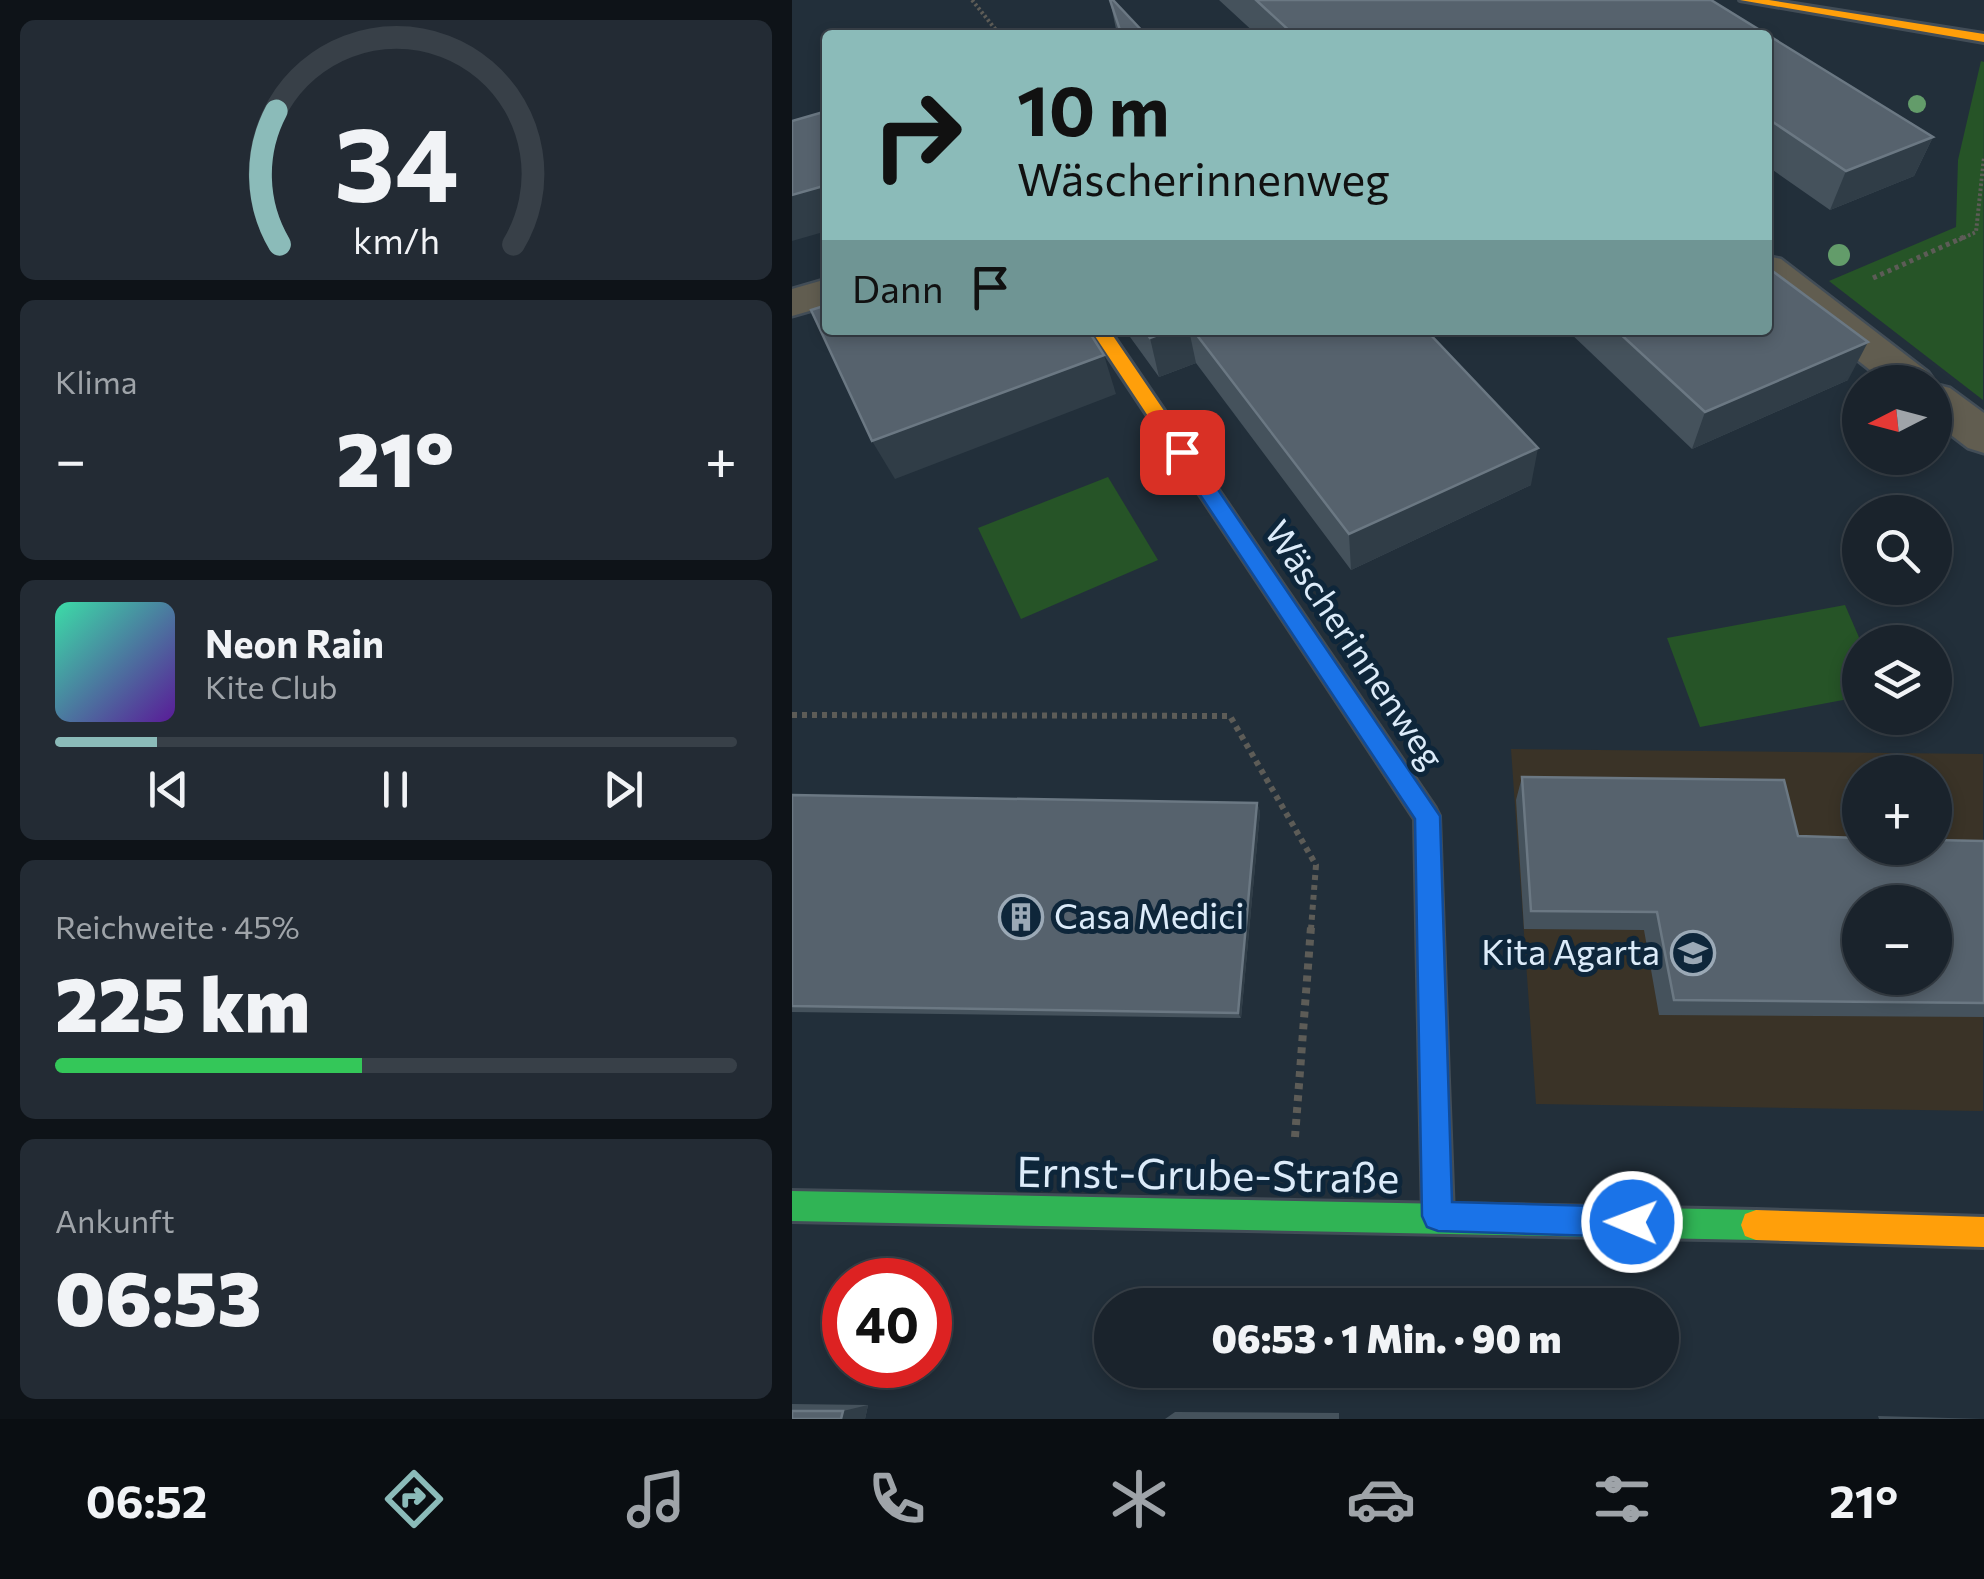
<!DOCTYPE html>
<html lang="de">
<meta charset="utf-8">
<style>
:root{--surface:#1a232c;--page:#232b34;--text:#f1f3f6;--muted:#9fa4a9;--line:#384048;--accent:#8bbbb9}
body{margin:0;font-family:Commissioner,sans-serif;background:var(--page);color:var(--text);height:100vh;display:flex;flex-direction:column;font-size:38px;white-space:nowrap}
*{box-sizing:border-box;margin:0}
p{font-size:32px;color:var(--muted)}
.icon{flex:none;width:55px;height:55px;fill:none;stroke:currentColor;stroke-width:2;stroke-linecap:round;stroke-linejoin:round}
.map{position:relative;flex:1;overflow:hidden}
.sheet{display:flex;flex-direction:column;gap:20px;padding:20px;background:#0e1318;width:792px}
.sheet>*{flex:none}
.banner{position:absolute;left:30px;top:30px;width:950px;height:305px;border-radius:10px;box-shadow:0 5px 15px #0003,0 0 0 2px var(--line);background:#8bbbb9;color:#111;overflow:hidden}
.needle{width:65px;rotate:264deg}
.fabs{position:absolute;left:1050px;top:365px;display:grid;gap:20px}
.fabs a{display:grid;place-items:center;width:110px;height:110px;border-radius:50%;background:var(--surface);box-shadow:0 5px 15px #0003,0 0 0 2px var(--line);font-size:50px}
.speed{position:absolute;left:30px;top:1258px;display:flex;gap:20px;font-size:50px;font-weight:700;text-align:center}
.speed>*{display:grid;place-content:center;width:130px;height:130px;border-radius:50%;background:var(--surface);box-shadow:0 5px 15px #0003,0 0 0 2px var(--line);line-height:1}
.speed .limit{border:15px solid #d22;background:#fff;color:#111}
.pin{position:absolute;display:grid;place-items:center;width:85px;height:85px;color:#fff;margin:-42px;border-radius:20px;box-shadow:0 5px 15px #0006}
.me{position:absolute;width:110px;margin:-55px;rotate:271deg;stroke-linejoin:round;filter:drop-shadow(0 0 8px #0008)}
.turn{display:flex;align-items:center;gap:35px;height:210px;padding:0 30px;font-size:45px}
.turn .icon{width:130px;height:130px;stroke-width:2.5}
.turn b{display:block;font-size:70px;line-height:85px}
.then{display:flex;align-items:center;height:95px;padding:0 30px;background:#0003;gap:20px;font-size:38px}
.big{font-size:75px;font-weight:800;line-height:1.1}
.sheet .widget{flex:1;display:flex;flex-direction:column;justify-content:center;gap:15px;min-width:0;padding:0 35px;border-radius:15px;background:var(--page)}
.sheet .dial{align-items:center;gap:0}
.dial svg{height:260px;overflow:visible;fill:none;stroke:var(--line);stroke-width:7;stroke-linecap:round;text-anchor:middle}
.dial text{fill:var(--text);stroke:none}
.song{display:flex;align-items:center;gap:30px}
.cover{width:120px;height:120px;border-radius:15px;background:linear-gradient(135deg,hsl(160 70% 55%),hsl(270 70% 35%))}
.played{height:10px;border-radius:5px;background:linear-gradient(90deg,var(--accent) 15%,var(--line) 15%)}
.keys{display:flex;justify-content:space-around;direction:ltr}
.heat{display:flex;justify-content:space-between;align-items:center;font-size:55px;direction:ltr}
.charge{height:15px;border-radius:8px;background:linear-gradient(90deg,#34c759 45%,var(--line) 0)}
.trip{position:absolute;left:302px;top:1288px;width:585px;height:100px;border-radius:50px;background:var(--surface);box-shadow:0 5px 15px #0003,0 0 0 2px var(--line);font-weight:800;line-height:100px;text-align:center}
.dock{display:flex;height:160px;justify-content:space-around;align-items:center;background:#0a0e12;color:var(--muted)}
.dock .icon{width:70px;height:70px}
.dock .active{color:var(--accent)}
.dock b{font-size:45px;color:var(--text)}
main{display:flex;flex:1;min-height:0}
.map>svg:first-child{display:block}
.education{fill:#3a3327;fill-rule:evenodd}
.green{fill:#265427}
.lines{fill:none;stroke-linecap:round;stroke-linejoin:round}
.street-casing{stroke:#424d57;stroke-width:5}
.fast-casing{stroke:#424d57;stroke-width:6}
.slow-casing{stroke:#424d57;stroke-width:6}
.jam-casing{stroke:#424d57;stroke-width:6}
.path-far3{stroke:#5d5c57;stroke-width:4;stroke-dasharray:2.5 2.5;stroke-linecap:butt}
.path-far2{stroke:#5d5c57;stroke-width:5;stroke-dasharray:4 4;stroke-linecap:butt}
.path-far1{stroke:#5d5c57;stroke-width:6;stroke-dasharray:5 5;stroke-linecap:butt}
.path{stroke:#5d5c57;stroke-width:8;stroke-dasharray:6 6;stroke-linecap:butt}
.street{fill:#615d50;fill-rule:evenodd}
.fast{fill:#30b455;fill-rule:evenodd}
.slow{fill:#ff9f0a;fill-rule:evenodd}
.jam{fill:#e5322d;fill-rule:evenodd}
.tree{fill:#639c6a}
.wall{fill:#45525c}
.shaded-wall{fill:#303d47}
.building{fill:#56626d;stroke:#6b7883;stroke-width:2.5;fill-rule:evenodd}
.route{fill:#1a73e8;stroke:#114b97;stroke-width:2.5}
.labels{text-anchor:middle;stroke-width:10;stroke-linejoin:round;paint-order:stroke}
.street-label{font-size:35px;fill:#dcebf9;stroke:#0e263a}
.poi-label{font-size:35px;fill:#dcebf9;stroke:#0e263a;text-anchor:start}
.near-street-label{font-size:42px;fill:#dcebf9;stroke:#0e263a}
</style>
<main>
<section class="sheet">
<div class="widget dial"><svg viewBox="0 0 100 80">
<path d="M14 69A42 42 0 1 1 86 69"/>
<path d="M14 69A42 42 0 0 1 13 28" stroke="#8bbbb9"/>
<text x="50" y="56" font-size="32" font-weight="700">34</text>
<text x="50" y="72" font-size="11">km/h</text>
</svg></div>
<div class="widget"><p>Klima</p>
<div class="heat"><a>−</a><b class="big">21°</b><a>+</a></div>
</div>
<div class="widget">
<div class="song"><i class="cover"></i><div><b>Neon Rain</b><p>Kite Club</p></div></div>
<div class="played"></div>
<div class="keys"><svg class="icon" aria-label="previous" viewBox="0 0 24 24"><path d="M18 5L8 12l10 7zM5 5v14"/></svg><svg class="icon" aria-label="pause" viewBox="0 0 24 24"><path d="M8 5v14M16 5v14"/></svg><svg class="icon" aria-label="next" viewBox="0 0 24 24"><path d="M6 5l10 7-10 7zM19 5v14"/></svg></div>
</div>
<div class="widget"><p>Reichweite · 45%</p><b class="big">225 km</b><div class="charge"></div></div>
<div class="widget"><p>Ankunft</p><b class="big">06:53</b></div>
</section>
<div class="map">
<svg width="1192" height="1419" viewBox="0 0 1192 1419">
<rect width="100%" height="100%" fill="#222f3a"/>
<!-- education -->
<path class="education" d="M 719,749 L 1191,754 L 1191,1111 L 744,1104 ZM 1068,772 L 1142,772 L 1142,848 L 1068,848 ZM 1068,902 L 1142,902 L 1142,978 L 1068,978 Z"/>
<!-- green -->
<g class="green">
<polygon points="1189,61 1192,62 1191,400 1037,281 1164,227 1166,160"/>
<polygon points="316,477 366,560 229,619 186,528"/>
<polygon points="1053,605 1069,642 1067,697 908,727 875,638"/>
</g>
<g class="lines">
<defs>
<g id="street">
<polygon points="975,256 989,259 1136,372 1143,382 1142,383 1093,382 975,288"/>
<polygon points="35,279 35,306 0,316 0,289"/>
<polygon points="1142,384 1158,388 1192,413 1192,453 1176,448 1142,422"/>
</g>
<polygon id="fast" points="0,1191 964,1210 975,1214 979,1225 975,1236 964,1240 0,1221"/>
<g id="slow">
<polygon points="948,0 977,0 1192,34 1192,42"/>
<polygon points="299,330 317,330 643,808 647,816 656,1080 652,1090 642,1094 632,1090 628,1080 623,819"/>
<polygon points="964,1210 1192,1217 1192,1247 964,1240 953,1236 949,1225 953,1214"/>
</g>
<polygon id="jam" points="642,1066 652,1070 656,1080 661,1216 656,1226 646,1231 636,1226 631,1216 628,1080 632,1070"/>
</defs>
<!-- street casing -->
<use href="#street" class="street-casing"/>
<!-- fast casing -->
<use href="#fast" class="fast-casing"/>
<!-- slow casing -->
<use href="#slow" class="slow-casing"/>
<!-- jam casing -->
<use href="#jam" class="jam-casing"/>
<!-- path-far3 -->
<g class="path-far3">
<polyline points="180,0 208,35"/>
<polyline points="1167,240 1184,232 1192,157"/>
</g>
<!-- path-far2 -->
<polyline class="path-far2" points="1081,278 1172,237"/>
<!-- path-far1 -->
<polyline class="path-far1" points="0,715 438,716 524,865 519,929"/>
<!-- path -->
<polyline class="path" points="503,1137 519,927"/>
<!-- street -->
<use href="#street" class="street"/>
<!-- fast -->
<use href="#fast" class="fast"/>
<!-- slow -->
<use href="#slow" class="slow"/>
<!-- jam -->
<use href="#jam" class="jam"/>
</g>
<!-- trees -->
<g class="tree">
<circle cx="1125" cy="104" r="9"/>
<circle cx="1047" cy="255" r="11"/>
</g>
<!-- wall -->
<g class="wall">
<polygon points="318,0 354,35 325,34"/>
<polygon points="427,0 919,0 1141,137 1122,176 1038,210 975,166 975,35 465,35"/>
<polygon points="333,330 634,330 739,485 559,570 404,363 367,377"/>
<polygon points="775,330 975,330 1056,380 900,449"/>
<polygon points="730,777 1006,836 1192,841 1192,1017 867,1015 852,930 732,929 724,800"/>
<polygon points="0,795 465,803 468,812 449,1018 0,1012"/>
<polygon points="0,1404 76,1405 73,1419 0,1419"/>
<polygon points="383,1412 547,1413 547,1419 373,1419"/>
<polygon points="1086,1416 1192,1419 1087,1419"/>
</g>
<!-- shaded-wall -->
<g class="shaded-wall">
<polygon points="1141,137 1122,176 1038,210 1054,171"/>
<polygon points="35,185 35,231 0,241 0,195"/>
<polygon points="379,330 397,330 404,363 367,377 358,338"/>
<polygon points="1076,342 1056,380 900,449 913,412"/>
<polygon points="312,355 324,394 103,479 80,441"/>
<polygon points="746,448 739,485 559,570 557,534"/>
<polygon points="465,803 468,812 449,1018 446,1013"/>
<polygon points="76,1405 73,1419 49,1419 51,1411"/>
</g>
<!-- building -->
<g class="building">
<polygon points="318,0 321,0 354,35 321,35 329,33"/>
<polygon points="464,0 919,0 1141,137 1054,171 975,118 975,35 502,35"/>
<polygon points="35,111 35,185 0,195 0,121"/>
<polygon points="975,267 1076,342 913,412 824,330 975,330"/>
<polygon points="35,305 35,330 296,330 312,355 80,441 19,310"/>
<polygon points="352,330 379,330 358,338"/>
<polygon points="401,330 634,330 746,448 557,534"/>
<path d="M 730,777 L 992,780 L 1006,836 L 1068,838 L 1068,848 L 1142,848 L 1142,840 L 1192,841 L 1192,1003 L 882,1000 L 865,912 L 739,911 ZM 1068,902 L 1142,902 L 1142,978 L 1068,978 Z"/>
<polygon points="0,795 465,803 446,1013 0,1006"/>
<polygon points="0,1411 51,1411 49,1419 0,1419"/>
</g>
<!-- route -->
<polygon class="route" points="390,445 397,447 648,816 660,1202 840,1207 851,1211 856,1222 851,1232 840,1237 646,1231 635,1227 630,1216 623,819 383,457 380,452"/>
<!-- icons -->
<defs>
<symbol id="building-ring" viewBox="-11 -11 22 22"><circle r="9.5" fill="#0e263a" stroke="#9ba9b6" stroke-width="1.5"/><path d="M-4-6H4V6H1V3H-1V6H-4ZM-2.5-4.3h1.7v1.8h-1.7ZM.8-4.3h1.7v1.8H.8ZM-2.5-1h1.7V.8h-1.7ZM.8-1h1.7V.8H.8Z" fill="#9ba9b6"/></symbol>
<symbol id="school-ring" viewBox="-11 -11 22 22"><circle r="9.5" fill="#0e263a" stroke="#9ba9b6" stroke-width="1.5"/><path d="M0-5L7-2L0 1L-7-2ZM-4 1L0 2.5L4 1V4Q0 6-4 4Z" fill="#9ba9b6"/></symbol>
</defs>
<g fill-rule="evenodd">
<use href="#building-ring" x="204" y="892" width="50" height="50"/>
<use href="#school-ring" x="876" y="928" width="50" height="50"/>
</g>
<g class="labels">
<!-- street labels -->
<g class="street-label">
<text transform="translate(562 645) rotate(56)" y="12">Wäscherinnenweg</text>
</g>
<!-- poi labels -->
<g class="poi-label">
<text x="262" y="929">Casa Medici</text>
<text x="868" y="965" text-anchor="end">Kita Agarta</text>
</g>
<!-- near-street labels -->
<g class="near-street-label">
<text transform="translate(416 1175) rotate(1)" y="15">Ernst-Grube-Straße</text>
</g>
</g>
</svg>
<div class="fabs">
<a><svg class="needle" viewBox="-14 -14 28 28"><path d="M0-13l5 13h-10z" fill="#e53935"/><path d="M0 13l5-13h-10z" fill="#9fa4a9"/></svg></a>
<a><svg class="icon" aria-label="search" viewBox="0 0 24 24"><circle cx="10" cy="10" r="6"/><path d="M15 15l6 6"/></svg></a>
<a><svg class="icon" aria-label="layers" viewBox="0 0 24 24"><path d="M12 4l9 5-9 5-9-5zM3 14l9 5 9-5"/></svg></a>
<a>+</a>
<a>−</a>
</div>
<div class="speed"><div class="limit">40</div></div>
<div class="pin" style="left:390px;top:452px;background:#d93025"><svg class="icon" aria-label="arrive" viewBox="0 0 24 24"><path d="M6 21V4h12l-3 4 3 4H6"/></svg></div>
<svg class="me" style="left:840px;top:1222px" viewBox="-20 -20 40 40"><circle r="17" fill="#1a73e8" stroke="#fff" stroke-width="3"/><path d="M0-11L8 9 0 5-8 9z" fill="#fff"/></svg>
<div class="trip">06:53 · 1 Min. · 90 m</div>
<div class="banner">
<div class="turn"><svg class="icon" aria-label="right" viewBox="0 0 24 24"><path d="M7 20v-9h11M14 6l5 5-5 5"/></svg><div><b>10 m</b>Wäscherinnenweg</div></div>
<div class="then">Dann<svg class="icon" aria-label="arrive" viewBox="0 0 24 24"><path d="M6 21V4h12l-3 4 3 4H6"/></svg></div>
</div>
</div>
</main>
<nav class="dock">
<b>06:52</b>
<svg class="icon active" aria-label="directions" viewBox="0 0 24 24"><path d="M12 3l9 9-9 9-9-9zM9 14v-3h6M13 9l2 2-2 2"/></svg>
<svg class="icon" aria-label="music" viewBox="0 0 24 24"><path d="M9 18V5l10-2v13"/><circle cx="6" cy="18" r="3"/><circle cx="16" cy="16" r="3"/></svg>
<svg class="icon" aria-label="phone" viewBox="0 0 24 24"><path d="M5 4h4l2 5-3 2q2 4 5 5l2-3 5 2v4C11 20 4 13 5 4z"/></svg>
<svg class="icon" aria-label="climate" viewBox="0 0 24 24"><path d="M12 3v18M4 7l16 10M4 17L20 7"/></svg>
<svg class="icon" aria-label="car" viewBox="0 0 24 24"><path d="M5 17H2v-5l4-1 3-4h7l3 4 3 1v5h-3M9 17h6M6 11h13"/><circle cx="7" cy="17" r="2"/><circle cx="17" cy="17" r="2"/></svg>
<svg class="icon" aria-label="filters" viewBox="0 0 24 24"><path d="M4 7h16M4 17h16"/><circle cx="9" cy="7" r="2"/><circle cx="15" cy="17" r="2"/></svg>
<b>21°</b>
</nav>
